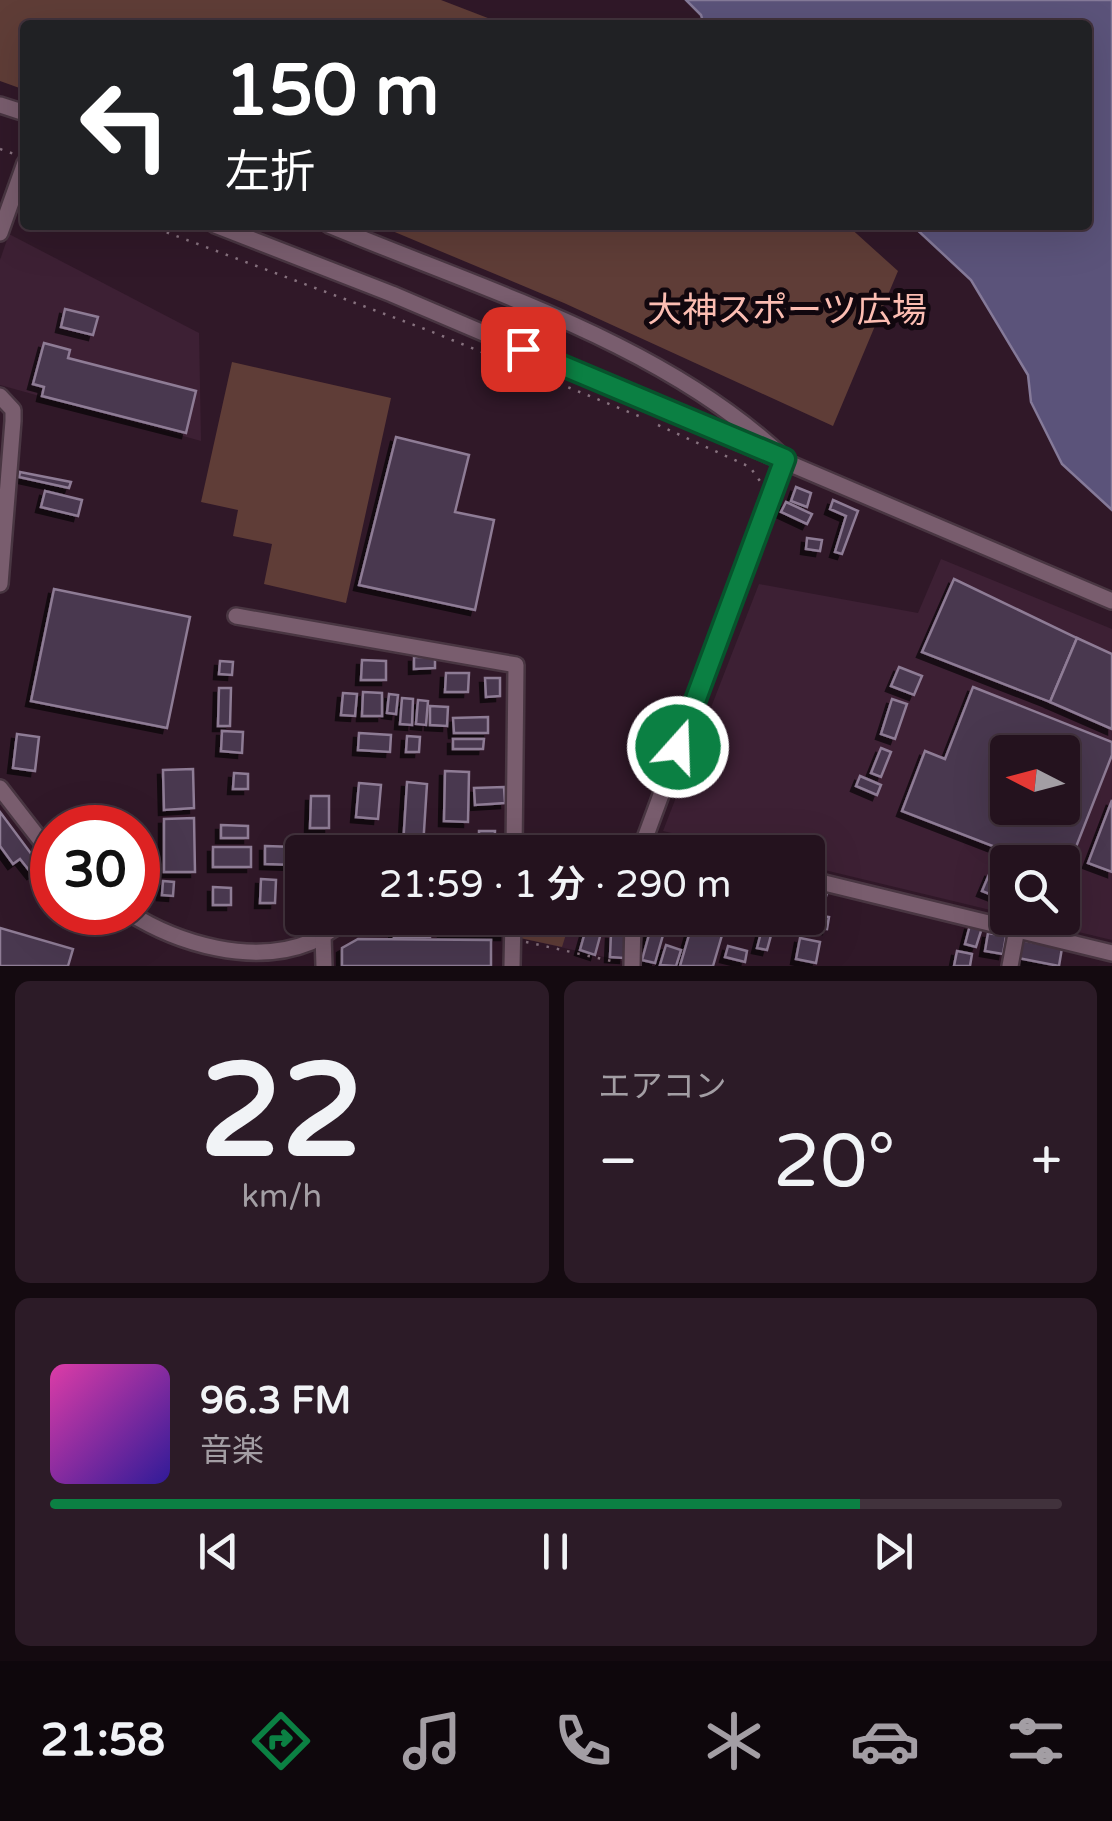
<!DOCTYPE html>
<html lang="ja">
<meta charset="utf-8">
<style>
:root{--surface:#24121e;--page:#2c1b27;--text:#f1f3f6;--muted:#a39ea4;--line:#41323c;--accent:#0b8043}
body{margin:0;font-family:"Varela Round","Noto Sans JP",sans-serif;background:var(--page);color:var(--text);height:100vh;display:flex;flex-direction:column;font-size:38px;white-space:nowrap}
*{box-sizing:border-box;margin:0}
p{font-size:32px;color:var(--muted)}
.icon{flex:none;width:55px;height:55px;fill:none;stroke:currentColor;stroke-width:2;stroke-linecap:round;stroke-linejoin:round}
.map{position:relative;height:966px;overflow:hidden}
.drawer{display:flex;flex-direction:column;gap:15px;padding:15px;background:#140a10;flex:1}
.drawer>*{flex:none}
.top-card{position:absolute;left:20px;top:20px;width:1072px;height:210px;border-radius:10px;box-shadow:0 10px 40px #0002,0 0 0 2px var(--line);background:#202124;color:#fff;overflow:hidden}
.needle{width:65px;rotate:276deg}
.controls{position:absolute;left:990px;top:735px;display:grid;gap:20px}
.controls a{display:grid;place-items:center;width:90px;height:90px;border-radius:10px;background:var(--surface);box-shadow:0 10px 40px #0002,0 0 0 2px var(--line);font-size:50px}
.speed{position:absolute;left:30px;top:805px;display:flex;gap:20px;font-size:50px;font-weight:700;text-align:center}
.speed>*{display:grid;place-content:center;width:130px;height:130px;border-radius:50%;background:var(--surface);box-shadow:0 10px 40px #0002,0 0 0 2px var(--line);line-height:1}
.speed .limit{border:15px solid #d22;background:#fff;color:#111}
.pin{position:absolute;display:grid;place-items:center;width:85px;height:85px;color:#fff;margin:-42px;border-radius:20px;box-shadow:0 5px 15px #0006}
.me{position:absolute;width:110px;margin:-55px;rotate:20deg;stroke-linejoin:round;filter:drop-shadow(0 0 8px #0008)}
.turn{display:flex;align-items:center;gap:35px;height:210px;padding:0 40px;font-size:45px}
.turn .icon{width:130px;height:130px;stroke-width:2.5}
.turn b{display:block;font-size:70px;line-height:85px}
.big{font-size:75px;font-weight:600;line-height:1.1}
.drawer .tile{flex:1;display:flex;flex-direction:column;justify-content:center;gap:15px;min-width:0;padding:0 35px;border-radius:15px;background:var(--page)}
.drawer .dial{align-items:center;gap:0}
.dial b{font-size:130px;line-height:1}
.song{display:flex;align-items:center;gap:30px}
.cover{width:120px;height:120px;border-radius:15px;background:linear-gradient(135deg,hsl(320 70% 55%),hsl(250 70% 35%))}
.played{height:10px;border-radius:5px;background:linear-gradient(90deg,var(--accent) 80%,var(--line) 80%)}
.keys{display:flex;justify-content:space-around;direction:ltr}
.heat{display:flex;justify-content:space-between;align-items:center;font-size:55px;direction:ltr}
.drawer .tiles{flex:1;display:grid;gap:15px;grid-template-columns:1fr 1fr}
.tile:last-child{grid-column:span 2}
.trip{position:absolute;left:285px;top:835px;width:540px;height:100px;border-radius:10px;background:var(--surface);box-shadow:0 10px 40px #0002,0 0 0 2px var(--line);font-weight:600;line-height:100px;text-align:center}
.menu{display:flex;height:160px;justify-content:space-around;align-items:center;background:#0e070c;color:var(--muted)}
.menu .icon{width:70px;height:70px}
.menu .current{color:var(--accent)}
.menu b{font-size:45px;color:var(--text)}
.map>svg:first-child{display:block}
.built{fill:#3d2034;fill-rule:evenodd}
.green{fill:#5f3d37}
.water{fill:#5b537a;stroke:#857a99;stroke-width:2.5}
.building{fill:#49384f;stroke:#8e7b95;stroke-width:2.5;fill-rule:evenodd;filter:url(#shadow)}
.lines{fill:none;stroke-linecap:round;stroke-linejoin:round}
.minor-casing{stroke:#493642;stroke-width:20}
.path{stroke:#87727f;stroke-width:2.5;stroke-dasharray:2.5 8;stroke-linecap:butt}
.minor{stroke:#795d6e;stroke-width:15}
.route-casing{stroke:#07532c;stroke-width:25}
.route{stroke:#0b8043;stroke-width:18}
.labels{text-anchor:middle;stroke-width:10;stroke-linejoin:round;paint-order:stroke}
.park-label{font-size:35px;fill:#fcbdb2;stroke:#11070e}
</style>
<div class="map">
<svg width="1112" height="966" viewBox="0 0 1112 966">
<defs>
<filter id="shadow"><feDropShadow dx="-5" dy="5" stdDeviation="0" flood-color="#0009"/></filter>
</defs>
<rect width="100%" height="100%" fill="#301828"/>
<!-- built -->
<g class="built">
<polygon points="9,234 199,333 201,441 0,385 0,260"/>
<path d="M 941,559 L 1112,629 L 1112,940 L 1020,918 L 1062,918 L 1062,862 L 1008,862 L 1007,914 L 808,866 L 808,852 L 752,852 L 663,831 L 759,584 L 918,613 ZM 1008,752 L 1062,752 L 1062,808 L 1008,808 Z"/>
<polygon points="526,918 627,918 626,958 622,961 520,938"/>
</g>
<!-- green -->
<g class="green">
<polygon points="0,0 441,0 506,25 25,25 25,90 0,81"/>
<polygon points="378,225 847,225 898,271 833,426 564,303"/>
<polygon points="232,362 391,398 346,603 264,584 272,544 233,536 238,510 201,502"/>
<polygon points="526,918 571,918 562,947 520,938"/>
</g>
<!-- water -->
<polygon class="water" points="686,0 1112,0 1112,510 1062,464 1031,402 1028,375 971,280 912,225 1088,225 1088,25 704,25 701,15"/>
<!-- building -->
<g class="building">
<polygon points="65,309 98,317 93,335 61,327"/>
<polygon points="44,343 70,350 68,358 196,391 186,433 42,396 44,387 33,384"/>
<polygon points="396,437 469,455 455,512 494,520 475,610 359,585"/>
<polygon points="20,472 71,482 69,488 19,477"/>
<polygon points="796,487 811,493 807,507 791,501"/>
<polygon points="45,491 82,500 78,516 41,507"/>
<polygon points="833,500 858,511 842,554 835,552 846,516 830,509"/>
<polygon points="786,502 812,514 807,524 781,512"/>
<polygon points="807,538 822,540 820,551 806,549"/>
<polygon points="954,579 1077,638 1050,702 922,652"/>
<polygon points="54,589 190,617 167,728 31,701"/>
<polygon points="1077,638 1112,654 1112,729 1050,702"/>
<polygon points="414,657 435,657 435,668 414,669"/>
<polygon points="362,660 386,661 386,680 361,680"/>
<polygon points="220,661 233,662 232,675 219,674"/>
<polygon points="899,667 922,676 914,695 891,686"/>
<polygon points="446,673 469,673 468,692 445,692"/>
<polygon points="485,678 500,678 500,696 486,697"/>
<path d="M 973,687 L 1112,742 L 1112,755 L 1065,875 L 1062,862 L 1034,862 L 902,811 L 925,751 L 945,759 ZM 1008,752 L 1062,752 L 1062,808 L 1008,808 Z"/>
<polygon points="219,688 231,688 230,726 218,726"/>
<polygon points="363,692 382,693 382,716 362,716"/>
<polygon points="343,693 357,694 355,716 341,715"/>
<polygon points="389,694 398,695 396,714 387,713"/>
<polygon points="402,698 413,699 412,725 400,724"/>
<polygon points="892,699 907,704 895,739 881,734"/>
<polygon points="418,700 428,701 426,725 416,724"/>
<polygon points="430,706 448,707 447,726 430,725"/>
<polygon points="488,717 488,733 454,733 453,718"/>
<polygon points="222,731 243,732 242,753 221,751"/>
<polygon points="359,733 391,735 390,752 358,750"/>
<polygon points="17,734 39,737 35,771 13,768"/>
<polygon points="407,736 420,737 419,752 406,752"/>
<polygon points="453,739 484,739 483,749 453,749"/>
<polygon points="881,748 891,752 881,777 871,773"/>
<polygon points="193,769 194,808 164,810 163,770"/>
<polygon points="445,771 469,772 468,822 444,821"/>
<polygon points="234,773 248,774 248,789 233,789"/>
<polygon points="860,776 881,785 877,795 856,786"/>
<polygon points="407,782 427,784 423,847 403,846"/>
<polygon points="359,783 381,785 378,819 356,817"/>
<polygon points="504,787 505,803 475,805 474,788"/>
<polygon points="311,796 329,796 329,828 310,828"/>
<polygon points="1112,800 1112,872 1088,863"/>
<polygon points="0,812 41,867 32,874 20,859 13,864 0,846"/>
<polygon points="194,818 195,872 164,872 164,819"/>
<polygon points="221,825 248,826 248,838 221,838"/>
<polygon points="479,831 495,831 494,852 479,852"/>
<polygon points="448,835 475,837 473,852 446,852"/>
<polygon points="265,846 296,847 295,865 265,864"/>
<rect x="213" y="847" width="38" height="20"/>
<polygon points="990,872 1005,878 997,897 982,891"/>
<polygon points="261,879 276,880 275,903 260,903"/>
<polygon points="163,881 174,882 173,896 162,895"/>
<polygon points="213,887 231,888 231,905 213,905"/>
<polygon points="808,888 827,893 822,910 808,906"/>
<polygon points="808,914 829,917 827,929 804,926"/>
<rect x="394" y="918" width="36" height="19"/>
<rect x="443" y="918" width="62" height="17"/>
<polygon points="589,918 605,918 595,955 580,950"/>
<polygon points="694,918 727,918 713,966 680,966"/>
<polygon points="763,925 773,928 767,950 757,948"/>
<polygon points="970,925 982,928 976,947 965,944"/>
<polygon points="0,928 73,949 68,966 0,966"/>
<polygon points="650,931 663,935 655,963 642,960"/>
<polygon points="988,933 1006,936 1003,954 985,951"/>
<polygon points="611,934 626,935 624,958 610,957"/>
<polygon points="800,938 820,942 816,963 796,959"/>
<polygon points="358,939 491,940 491,966 342,966 342,948"/>
<polygon points="1021,940 1062,948 1059,966 1018,958"/>
<polygon points="666,945 681,950 676,966 660,965"/>
<polygon points="728,946 747,951 745,962 725,957"/>
<polygon points="957,951 972,954 970,966 954,966"/>
</g>
<g class="lines">
<defs>
<g id="minor">
<polyline points="0,105 25,113"/>
<polyline points="215,225 392,294 1112,601"/>
<path d="M 329,225 C 481,289 664,343 785,459 L 641,849"/>
<polyline points="0,233 25,163"/>
<polyline points="0,396 13,410 13,421 0,584"/>
<polyline points="236,616 516,665 514,852"/>
<polyline points="0,788 52,855"/>
<polyline points="617,852 665,848 686,852"/>
<polyline points="808,879 1112,953"/>
<path d="M 128,912 C 178,944 253,966 311,942 C 325,935 338,925 352,918"/>
<polyline points="323,935 324,966"/>
<polyline points="512,966 513,918"/>
<polyline points="632,966 633,918"/>
<polyline points="1010,966 1017,929"/>
</g>
</defs>
<!-- minor casing -->
<use href="#minor" class="minor-casing"/>
<!-- path -->
<g class="path">
<polyline points="0,149 14,154"/>
<polyline points="147,225 430,331 646,419"/>
<polyline points="658,425 750,467 762,484"/>
<polyline points="526,942 616,962"/>
</g>
<!-- minor -->
<use href="#minor" class="minor"/>
</g>
<g class="lines">
<defs>
<polyline id="route" points="523,349 785,459 678,747"/>
</defs>
<!-- route casing -->
<use href="#route" class="route-casing"/>
<!-- route -->
<use href="#route" class="route"/>
</g>
<g class="labels">
<!-- park labels -->
<g class="park-label">
<text x="787" y="322">大神スポーツ広場</text>
</g>
</g>
</svg>
<div class="controls">
<a><svg class="needle" viewBox="-14 -14 28 28"><path d="M0-13l5 13h-10z" fill="#e53935"/><path d="M0 13l5-13h-10z" fill="#a39ea4"/></svg></a>
<a><svg class="icon" aria-label="search" viewBox="0 0 24 24"><circle cx="10" cy="10" r="6"/><path d="M15 15l6 6"/></svg></a>
</div>
<div class="speed"><div class="limit">30</div></div>
<div class="pin" style="left:523px;top:349px;background:#d93025"><svg class="icon" aria-label="arrive" viewBox="0 0 24 24"><path d="M6 21V4h12l-3 4 3 4H6"/></svg></div>
<svg class="me" style="left:678px;top:747px" viewBox="-20 -20 40 40"><circle r="17" fill="#0b8043" stroke="#fff" stroke-width="3"/><path d="M0-11L8 9 0 5-8 9z" fill="#fff"/></svg>
<div class="trip">21:59 · 1 分 · 290 m</div>
<div class="top-card">
<div class="turn"><svg class="icon" aria-label="left" viewBox="0 0 24 24"><path d="M17 20v-9H6M10 6l-5 5 5 5"/></svg><div><b>150 m</b>左折</div></div>
</div>
</div>
<section class="drawer">
<div class="tiles">
<div class="tile dial"><b>22</b><p>km/h</p></div>
<div class="tile"><p>エアコン</p>
<div class="heat"><a>−</a><b class="big">20°</b><a>+</a></div>
</div>
<div class="tile">
<div class="song"><i class="cover"></i><div><b>96.3 FM</b><p>音楽</p></div></div>
<div class="played"></div>
<div class="keys"><svg class="icon" aria-label="previous" viewBox="0 0 24 24"><path d="M18 5L8 12l10 7zM5 5v14"/></svg><svg class="icon" aria-label="pause" viewBox="0 0 24 24"><path d="M8 5v14M16 5v14"/></svg><svg class="icon" aria-label="next" viewBox="0 0 24 24"><path d="M6 5l10 7-10 7zM19 5v14"/></svg></div>
</div>
</div>
</section>
<nav class="menu">
<b>21:58</b>
<svg class="icon current" aria-label="directions" viewBox="0 0 24 24"><path d="M12 3l9 9-9 9-9-9zM9 14v-3h6M13 9l2 2-2 2"/></svg>
<svg class="icon" aria-label="music" viewBox="0 0 24 24"><path d="M9 18V5l10-2v13"/><circle cx="6" cy="18" r="3"/><circle cx="16" cy="16" r="3"/></svg>
<svg class="icon" aria-label="phone" viewBox="0 0 24 24"><path d="M5 4h4l2 5-3 2q2 4 5 5l2-3 5 2v4C11 20 4 13 5 4z"/></svg>
<svg class="icon" aria-label="climate" viewBox="0 0 24 24"><path d="M12 3v18M4 7l16 10M4 17L20 7"/></svg>
<svg class="icon" aria-label="car" viewBox="0 0 24 24"><path d="M5 17H2v-5l4-1 3-4h7l3 4 3 1v5h-3M9 17h6M6 11h13"/><circle cx="7" cy="17" r="2"/><circle cx="17" cy="17" r="2"/></svg>
<svg class="icon" aria-label="filters" viewBox="0 0 24 24"><path d="M4 7h16M4 17h16"/><circle cx="9" cy="7" r="2"/><circle cx="15" cy="17" r="2"/></svg>
</nav>
